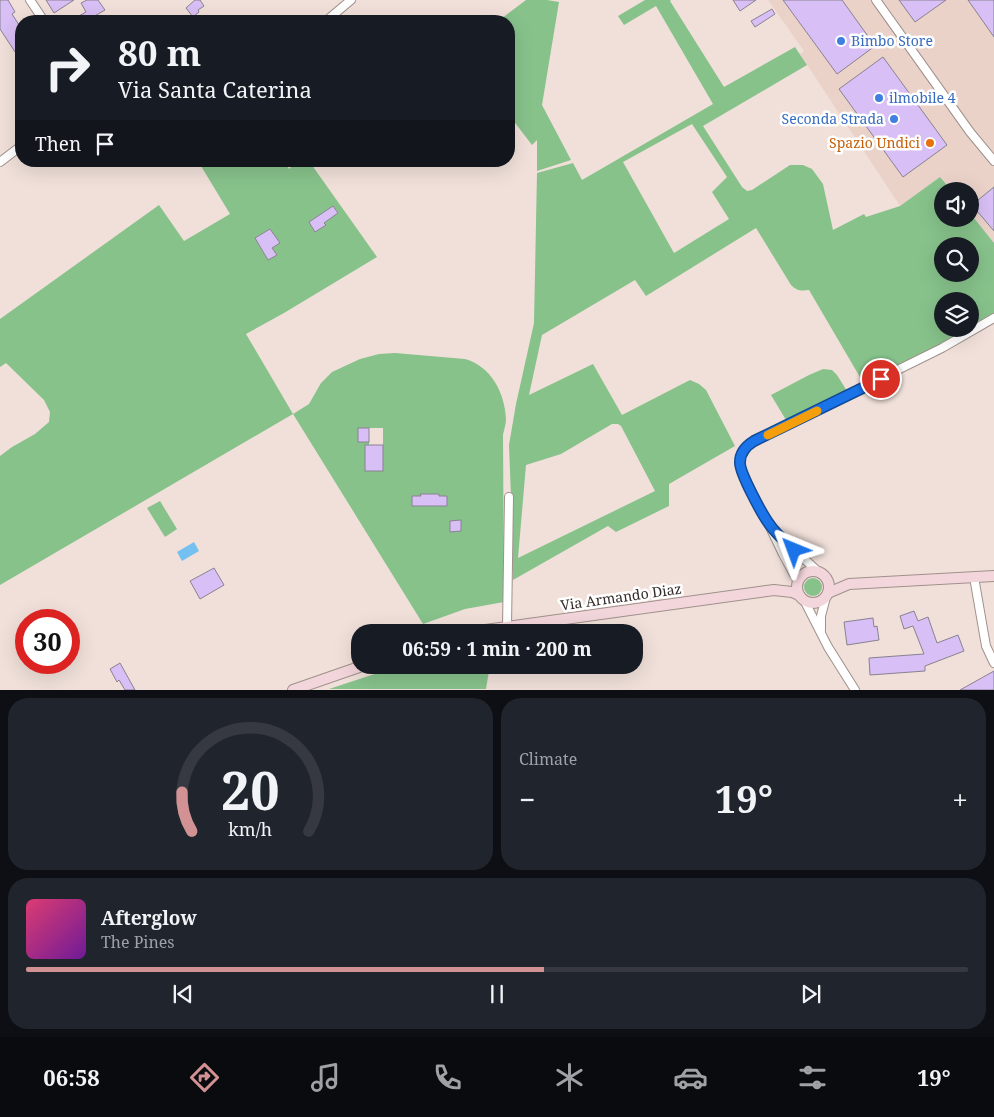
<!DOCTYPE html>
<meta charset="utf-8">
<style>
:root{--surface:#171b24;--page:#20242c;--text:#f1f3f6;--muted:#9ea1a6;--line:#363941;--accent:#d29293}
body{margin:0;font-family:"Noto Serif",serif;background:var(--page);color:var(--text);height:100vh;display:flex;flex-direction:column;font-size:19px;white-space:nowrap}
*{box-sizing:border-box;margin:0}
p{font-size:16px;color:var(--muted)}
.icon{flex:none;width:28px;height:28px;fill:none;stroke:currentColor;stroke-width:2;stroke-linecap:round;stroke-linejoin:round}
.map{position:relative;height:690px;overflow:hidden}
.sheet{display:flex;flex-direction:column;gap:8px;padding:8px;background:#0d0f14;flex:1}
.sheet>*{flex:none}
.guide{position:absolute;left:15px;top:15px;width:500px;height:152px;border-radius:20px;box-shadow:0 5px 20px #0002;background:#171b24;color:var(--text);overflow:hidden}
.tools{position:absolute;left:934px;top:182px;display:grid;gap:10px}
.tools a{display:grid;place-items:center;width:45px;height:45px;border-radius:50%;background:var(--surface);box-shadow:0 5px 20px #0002;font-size:25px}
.speed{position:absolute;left:15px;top:609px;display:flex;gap:10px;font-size:25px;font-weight:700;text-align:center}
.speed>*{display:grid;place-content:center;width:65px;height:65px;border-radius:50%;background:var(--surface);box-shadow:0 5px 20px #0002;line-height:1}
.speed .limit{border:8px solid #d22;background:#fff;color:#111}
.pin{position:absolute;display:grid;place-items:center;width:42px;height:42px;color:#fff;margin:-21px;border:2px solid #fff;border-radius:50%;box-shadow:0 1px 5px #0007}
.me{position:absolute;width:55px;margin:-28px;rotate:316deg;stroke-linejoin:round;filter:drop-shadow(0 0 4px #0008)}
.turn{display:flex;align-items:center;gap:18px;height:105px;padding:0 20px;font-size:22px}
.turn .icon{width:65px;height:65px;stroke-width:2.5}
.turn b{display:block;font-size:35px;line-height:42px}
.then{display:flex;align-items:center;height:48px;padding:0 20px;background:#0003;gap:10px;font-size:19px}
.big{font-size:38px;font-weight:700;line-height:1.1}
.sheet .card{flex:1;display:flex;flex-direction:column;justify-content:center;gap:8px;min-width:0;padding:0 18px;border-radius:20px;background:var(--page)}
.sheet .dial{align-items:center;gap:0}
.dial svg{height:130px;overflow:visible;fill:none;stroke:var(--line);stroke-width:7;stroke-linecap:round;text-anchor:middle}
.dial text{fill:var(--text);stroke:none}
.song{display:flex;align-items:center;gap:15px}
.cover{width:60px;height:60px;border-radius:8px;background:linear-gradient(135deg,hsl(340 70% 55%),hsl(280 70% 35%))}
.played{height:5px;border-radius:2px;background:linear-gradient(90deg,var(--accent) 55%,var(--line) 55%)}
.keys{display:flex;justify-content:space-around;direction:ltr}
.heat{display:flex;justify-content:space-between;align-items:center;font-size:28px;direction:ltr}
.sheet .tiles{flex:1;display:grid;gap:8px;grid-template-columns:1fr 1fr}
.card:last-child{grid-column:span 2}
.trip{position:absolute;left:351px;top:624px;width:292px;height:50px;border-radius:20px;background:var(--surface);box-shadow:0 5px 20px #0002;font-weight:700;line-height:50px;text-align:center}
.dock{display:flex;height:80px;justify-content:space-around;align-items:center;background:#090b0e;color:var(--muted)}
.dock .icon{width:35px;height:35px}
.dock .on{color:var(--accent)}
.dock b{font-size:22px;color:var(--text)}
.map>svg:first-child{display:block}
.built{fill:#ead2c9}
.green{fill:#87c28b;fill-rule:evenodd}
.water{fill:#73c0f1}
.building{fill:#d8bff5;stroke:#88828f}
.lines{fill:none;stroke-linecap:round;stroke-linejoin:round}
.street-casing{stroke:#9f908a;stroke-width:10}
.secondary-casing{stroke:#9f908a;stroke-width:12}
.street{stroke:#fff;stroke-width:8}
.secondary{stroke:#f3d6dc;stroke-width:10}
.route-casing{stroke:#114b97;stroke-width:12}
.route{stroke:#1a73e8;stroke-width:9}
.slow{stroke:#f59e0b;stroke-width:9}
.shop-dot{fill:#3f7fe0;stroke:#fff;stroke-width:2}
.food-dot{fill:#e8710a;stroke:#fff;stroke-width:2}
.labels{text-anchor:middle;stroke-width:5;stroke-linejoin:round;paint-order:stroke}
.shop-label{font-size:14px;fill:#366cbe;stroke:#fff;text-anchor:start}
.food-label{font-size:14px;fill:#c56008;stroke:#fff;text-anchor:end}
.street-label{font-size:14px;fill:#322b29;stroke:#fff}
</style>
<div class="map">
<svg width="994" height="690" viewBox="0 0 994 690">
<rect width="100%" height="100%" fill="#f1e0da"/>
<!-- built -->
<polygon class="built" points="768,0 994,0 994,243 970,213 970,191 952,191 940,177 900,206 800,54 804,51"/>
<!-- green -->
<g class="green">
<polygon points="526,0 547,0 559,2 542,105 571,160 537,171 537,140 532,145 509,115 509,21 498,21"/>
<path d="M 645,0 L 671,0 L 670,1 L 724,87 L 795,47 L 807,65 L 703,126 L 742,187 L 747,191 L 752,190 L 790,165 L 803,165 L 812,169 L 823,184 L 833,230 L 864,214 L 866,217 L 900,206 L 940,177 L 952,191 L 942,191 L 942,219 L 970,219 L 970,213 L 994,243 L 994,316 L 975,327 L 864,384 L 809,290 C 801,291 797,291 791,285 L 756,228 L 646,296 L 635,280 L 542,335 L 529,395 L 593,364 L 622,415 L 690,380 L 699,384 L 706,390 L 735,446 L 669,484 L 669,506 L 616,532 L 608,526 L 513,580 L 511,497 L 509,445 L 516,404 L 534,323 L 537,173 L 573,163 L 582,180 L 713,104 L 656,6 L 624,25 L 618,16 ZM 692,124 L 727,177 L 712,192 L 729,219 L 674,253 L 623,162 ZM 942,246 L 970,246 L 970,274 L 942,274 ZM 942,301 L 970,301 L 970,329 L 942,329 ZM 612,424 L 618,424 L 621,426 L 655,491 L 518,558 L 526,465 L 561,454 Z"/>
<path d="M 198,161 L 283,161 L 289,169 L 291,167 L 287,161 L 309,161 L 377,257 L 284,313 L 246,334 L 293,414 L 309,404 L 321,383 L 332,372 L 360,359 L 379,354 L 395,353 L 465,359 C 491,366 505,393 506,419 C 506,424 504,430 503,435 L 504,602 L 465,609 L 423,624 L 293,414 L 0,585 L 0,456 L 12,447 L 35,434 L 49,422 L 50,412 L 44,400 L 6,363 L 0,367 L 0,319 L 159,205 L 184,241 L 230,214 ZM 333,206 L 338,213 L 324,223 L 326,225 L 315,232 L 309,222 ZM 270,229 L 279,243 L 272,248 L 277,255 L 268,260 L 255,238 ZM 358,428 L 383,428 L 383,445 L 369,445 L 369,442 L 358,442 ZM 421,494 L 439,494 L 439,496 L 447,496 L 447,506 L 412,506 L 412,496 L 421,496 Z"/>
<polygon points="823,369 832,370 837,375 847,391 786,420 771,395 809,375"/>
<polygon points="160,501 177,529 165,537 147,508"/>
<circle cx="813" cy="587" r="9"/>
<polygon points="402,665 490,665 486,689 329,689"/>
</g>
<!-- water -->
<polygon class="water" points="194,542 199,551 182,561 177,552"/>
<!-- building -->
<g class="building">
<polygon points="0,0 8,0 15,12 12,14 21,28 21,61 0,29"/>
<polygon points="46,0 74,0 54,13"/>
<polygon points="87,0 98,0 105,10 86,21 70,21 86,12 81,3"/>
<polygon points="195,0 200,0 204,6 198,10 199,12 193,17 186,8"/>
<polygon points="733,0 756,0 740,11"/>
<polygon points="783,0 842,0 875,46 837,74"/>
<polygon points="899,0 946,0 915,22"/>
<polygon points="968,0 994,0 994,37"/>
<polygon points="772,9 775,14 755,27 751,21"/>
<polygon points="883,57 947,145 903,177 839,89"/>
<polygon points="994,187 994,231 972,205"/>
<polygon points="333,206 338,213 324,223 326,225 315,232 309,222"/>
<polygon points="270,229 280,243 272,248 277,255 268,260 255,238"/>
<rect x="358" y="428" width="11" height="14"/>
<rect x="365" y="445" width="18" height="26"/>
<polygon points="420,494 439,494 439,496 447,496 447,506 412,506 412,496 421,496"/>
<polygon points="461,520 461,531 450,532 450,521"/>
<polygon points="214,568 224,585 200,599 190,581"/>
<polygon points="914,611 918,621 928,617 937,643 958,635 964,651 925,666 925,671 870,675 869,658 924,654 913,626 904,629 900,616"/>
<polygon points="873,618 874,627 877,626 879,640 847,645 844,622"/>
<polygon points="120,663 135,690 125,690 119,680 117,682 110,669"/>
<polygon points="994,671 994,690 960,690"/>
</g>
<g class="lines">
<defs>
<g id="street">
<polyline points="30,0 44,21"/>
<polyline points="876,0 970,132 994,161"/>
<polyline points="326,21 351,0"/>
<polyline points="0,162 21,146"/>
<polyline points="772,528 794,550 821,574"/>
<polyline points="974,577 986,646 994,663"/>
<polyline points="798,582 783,554 769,525 741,471 740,462 742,453 745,448 754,441 942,348 994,318"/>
<polyline points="804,600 828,647 855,690"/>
<polyline points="507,627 509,497"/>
<polyline points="821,630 821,616 826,597"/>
</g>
<g id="secondary">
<circle cx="813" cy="587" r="16"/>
<polyline points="828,593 849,584 994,576"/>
<polyline points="471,632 774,590 792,592 799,595"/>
<polyline points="293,690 365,665"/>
</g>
</defs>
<!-- street casing -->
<use href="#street" class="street-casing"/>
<!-- secondary casing -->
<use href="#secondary" class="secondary-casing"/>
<!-- street -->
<use href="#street" class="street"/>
<!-- secondary -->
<use href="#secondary" class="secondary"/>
</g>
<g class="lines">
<defs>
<path id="route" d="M 794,550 C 786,542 776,534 770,525 C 763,516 739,472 740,462 C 740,452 746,446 754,441 L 881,379"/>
</defs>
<!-- route casing -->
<use href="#route" class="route-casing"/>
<!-- route -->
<use href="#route" class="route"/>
<!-- slow -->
<polyline class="slow" points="768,435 817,411"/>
</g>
<!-- markers -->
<g class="shop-dot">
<circle cx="841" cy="41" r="5"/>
<circle cx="879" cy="98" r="5"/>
<circle cx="894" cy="119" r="5"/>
</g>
<circle class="food-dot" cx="930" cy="143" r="5"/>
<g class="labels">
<!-- shop labels -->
<g class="shop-label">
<text x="851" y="46">Bimbo Store</text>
<text x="889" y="103">ilmobile 4</text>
<text x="884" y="124" text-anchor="end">Seconda Strada</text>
</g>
<!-- food labels -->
<g class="food-label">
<text x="920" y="148">Spazio Undici</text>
</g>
<!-- street labels -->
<g class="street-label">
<text transform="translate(621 597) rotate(-8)" y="5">Via Armando Diaz</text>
</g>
</g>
</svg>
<div class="tools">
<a><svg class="icon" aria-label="sound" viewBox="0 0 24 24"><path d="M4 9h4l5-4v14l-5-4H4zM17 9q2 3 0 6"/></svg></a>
<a><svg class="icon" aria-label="search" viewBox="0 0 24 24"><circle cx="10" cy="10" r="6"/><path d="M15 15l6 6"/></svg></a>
<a><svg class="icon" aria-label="layers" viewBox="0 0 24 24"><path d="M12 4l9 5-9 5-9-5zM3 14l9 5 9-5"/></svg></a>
</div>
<div class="speed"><div class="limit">30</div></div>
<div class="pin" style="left:881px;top:379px;background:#d93025"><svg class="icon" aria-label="arrive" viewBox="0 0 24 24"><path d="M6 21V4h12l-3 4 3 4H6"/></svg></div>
<svg class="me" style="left:794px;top:550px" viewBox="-20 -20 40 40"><path d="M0-17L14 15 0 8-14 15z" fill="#1a73e8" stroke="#fff" stroke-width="4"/></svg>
<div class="trip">06:59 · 1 min · 200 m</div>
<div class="guide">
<div class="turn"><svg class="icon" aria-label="right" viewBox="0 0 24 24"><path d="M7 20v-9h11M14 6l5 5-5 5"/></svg><div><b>80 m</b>Via Santa Caterina</div></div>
<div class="then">Then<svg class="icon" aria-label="arrive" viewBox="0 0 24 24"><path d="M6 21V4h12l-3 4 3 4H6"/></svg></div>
</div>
</div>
<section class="sheet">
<div class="tiles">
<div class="card dial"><svg viewBox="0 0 100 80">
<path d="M14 69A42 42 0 1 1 86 69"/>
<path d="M14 69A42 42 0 0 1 8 45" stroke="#d29293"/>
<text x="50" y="56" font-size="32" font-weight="700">20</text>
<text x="50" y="72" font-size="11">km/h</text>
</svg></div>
<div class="card"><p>Climate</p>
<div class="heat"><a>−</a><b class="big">19°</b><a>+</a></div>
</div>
<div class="card">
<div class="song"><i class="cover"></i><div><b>Afterglow</b><p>The Pines</p></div></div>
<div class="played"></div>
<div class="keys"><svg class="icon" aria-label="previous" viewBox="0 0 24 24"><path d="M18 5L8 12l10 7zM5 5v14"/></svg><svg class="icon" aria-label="pause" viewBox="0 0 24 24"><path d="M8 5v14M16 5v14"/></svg><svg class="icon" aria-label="next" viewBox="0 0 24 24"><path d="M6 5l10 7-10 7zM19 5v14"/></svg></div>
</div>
</div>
</section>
<nav class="dock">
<b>06:58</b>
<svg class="icon on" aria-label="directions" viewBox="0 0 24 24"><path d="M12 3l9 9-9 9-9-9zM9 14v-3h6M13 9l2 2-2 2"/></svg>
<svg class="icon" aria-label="music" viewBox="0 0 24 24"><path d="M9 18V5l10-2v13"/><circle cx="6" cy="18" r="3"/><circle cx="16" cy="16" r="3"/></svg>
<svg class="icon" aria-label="phone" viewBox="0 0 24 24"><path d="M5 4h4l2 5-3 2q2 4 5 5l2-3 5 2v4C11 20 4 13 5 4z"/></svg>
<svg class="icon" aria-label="climate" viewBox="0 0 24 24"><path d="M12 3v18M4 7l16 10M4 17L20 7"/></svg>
<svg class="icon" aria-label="car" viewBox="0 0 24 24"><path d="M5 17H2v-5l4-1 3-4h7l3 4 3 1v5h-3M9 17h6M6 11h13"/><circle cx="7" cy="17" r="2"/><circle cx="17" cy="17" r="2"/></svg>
<svg class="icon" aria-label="filters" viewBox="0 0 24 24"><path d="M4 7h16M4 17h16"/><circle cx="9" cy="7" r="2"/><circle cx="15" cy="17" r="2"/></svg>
<b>19°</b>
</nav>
